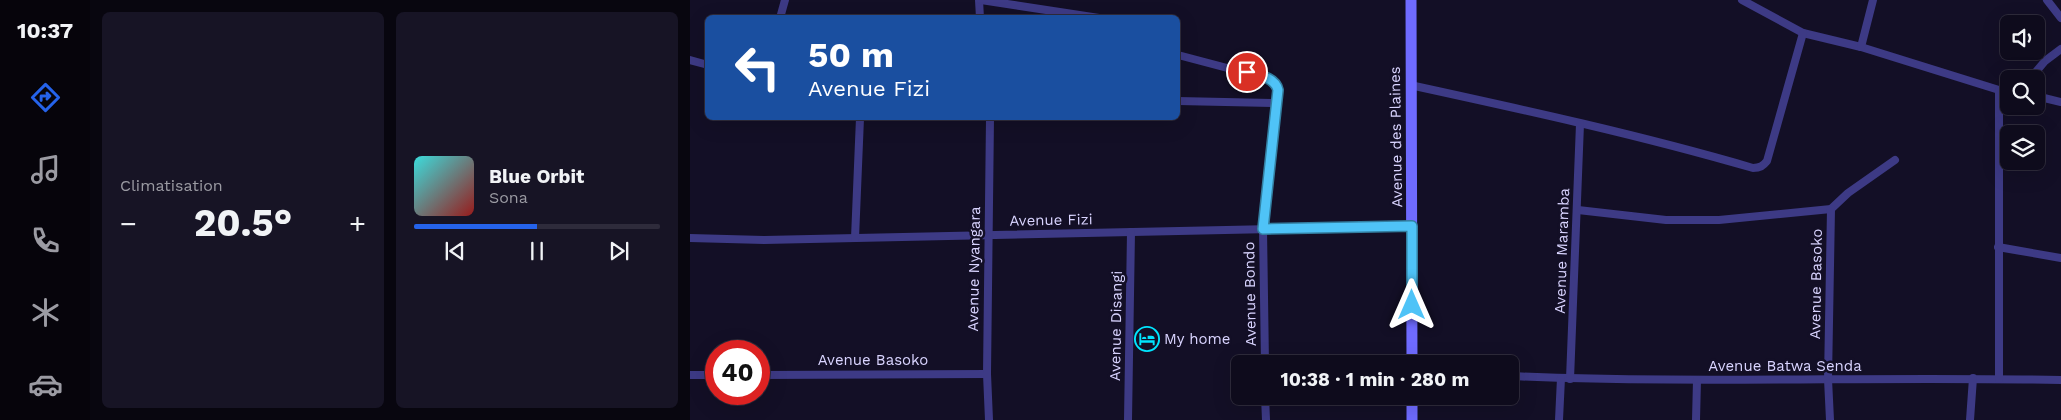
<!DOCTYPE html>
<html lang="fr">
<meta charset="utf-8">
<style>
:root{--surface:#0e0b1c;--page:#171425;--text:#f1f3f6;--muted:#9b9ba3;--line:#2e2b3b;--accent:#2563eb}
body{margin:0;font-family:"Work Sans",sans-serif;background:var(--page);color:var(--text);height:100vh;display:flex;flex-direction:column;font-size:19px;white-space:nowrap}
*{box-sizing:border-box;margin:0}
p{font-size:16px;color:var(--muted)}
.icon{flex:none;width:28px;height:28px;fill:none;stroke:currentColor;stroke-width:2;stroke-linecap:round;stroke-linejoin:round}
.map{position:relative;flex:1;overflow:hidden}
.drawer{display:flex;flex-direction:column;gap:12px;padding:12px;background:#08060f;width:600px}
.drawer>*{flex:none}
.top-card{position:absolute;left:15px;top:15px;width:475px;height:105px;border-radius:8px;box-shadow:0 5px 20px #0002,0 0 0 1px var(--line);background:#1a4fa0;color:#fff;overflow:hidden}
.tools{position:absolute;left:1310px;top:15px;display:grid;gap:10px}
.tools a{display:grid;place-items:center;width:45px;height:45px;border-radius:8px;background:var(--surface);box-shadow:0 5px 20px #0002,0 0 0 1px var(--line);font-size:25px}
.speed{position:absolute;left:15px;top:340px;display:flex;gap:10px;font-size:25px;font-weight:700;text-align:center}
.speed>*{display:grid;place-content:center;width:65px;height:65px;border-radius:50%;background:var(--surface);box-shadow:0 5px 20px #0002,0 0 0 1px var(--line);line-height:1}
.speed .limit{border:8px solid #d22;background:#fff;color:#111}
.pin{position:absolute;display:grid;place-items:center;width:42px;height:42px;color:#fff;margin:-21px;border:2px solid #fff;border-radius:50%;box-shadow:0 1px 5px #0007}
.me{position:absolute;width:55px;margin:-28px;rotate:0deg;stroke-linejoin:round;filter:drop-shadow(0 0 4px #0008)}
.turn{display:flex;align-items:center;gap:18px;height:105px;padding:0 20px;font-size:22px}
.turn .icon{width:65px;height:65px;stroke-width:2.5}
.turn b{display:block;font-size:35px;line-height:42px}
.big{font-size:38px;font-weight:700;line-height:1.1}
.drawer .card{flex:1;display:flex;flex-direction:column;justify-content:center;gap:8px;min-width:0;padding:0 18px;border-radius:8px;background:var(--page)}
.song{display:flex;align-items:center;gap:15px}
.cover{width:60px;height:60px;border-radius:8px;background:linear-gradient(135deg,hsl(180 70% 55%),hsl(0 70% 35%))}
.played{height:5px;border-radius:2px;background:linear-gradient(90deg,var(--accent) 50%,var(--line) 50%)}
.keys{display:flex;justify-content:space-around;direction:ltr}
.heat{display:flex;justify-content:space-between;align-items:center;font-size:28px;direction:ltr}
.drawer .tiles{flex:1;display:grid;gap:12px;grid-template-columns:repeat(2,1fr)}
.trip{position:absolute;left:541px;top:355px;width:288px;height:50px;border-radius:8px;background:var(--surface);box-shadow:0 5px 20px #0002,0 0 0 1px var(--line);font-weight:700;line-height:50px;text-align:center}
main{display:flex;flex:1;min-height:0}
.tab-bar{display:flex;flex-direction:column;width:90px;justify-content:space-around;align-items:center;background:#06040b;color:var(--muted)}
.tab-bar .icon{width:35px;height:35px}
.tab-bar .current{color:var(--accent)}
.tab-bar b{font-size:22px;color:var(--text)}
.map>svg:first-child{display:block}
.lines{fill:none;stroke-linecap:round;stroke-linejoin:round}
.street{stroke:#3d3a85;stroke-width:8}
.secondary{stroke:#6f6bff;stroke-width:11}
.route-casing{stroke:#337fa1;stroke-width:12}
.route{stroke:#4fc3f7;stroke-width:9}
.labels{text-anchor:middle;stroke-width:5;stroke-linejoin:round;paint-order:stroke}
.street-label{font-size:15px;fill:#d9d4ff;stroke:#130f26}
.poi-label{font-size:15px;fill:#d9d4ff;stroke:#130f26;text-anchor:start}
</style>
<main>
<nav class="tab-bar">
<b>10:37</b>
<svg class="icon current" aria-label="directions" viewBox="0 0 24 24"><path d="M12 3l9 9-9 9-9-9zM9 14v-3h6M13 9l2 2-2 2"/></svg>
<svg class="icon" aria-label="music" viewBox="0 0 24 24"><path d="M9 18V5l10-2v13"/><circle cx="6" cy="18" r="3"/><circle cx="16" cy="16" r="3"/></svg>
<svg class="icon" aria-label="phone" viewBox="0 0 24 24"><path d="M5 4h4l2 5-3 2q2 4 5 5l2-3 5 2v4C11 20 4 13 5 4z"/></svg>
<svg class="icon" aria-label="climate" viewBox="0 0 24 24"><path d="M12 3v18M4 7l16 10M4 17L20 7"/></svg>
<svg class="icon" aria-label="car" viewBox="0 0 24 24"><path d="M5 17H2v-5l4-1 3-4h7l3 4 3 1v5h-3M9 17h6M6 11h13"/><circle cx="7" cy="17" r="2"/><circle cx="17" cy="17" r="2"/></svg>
</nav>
<section class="drawer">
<div class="tiles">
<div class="card"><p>Climatisation</p>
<div class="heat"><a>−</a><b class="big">20.5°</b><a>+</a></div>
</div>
<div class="card">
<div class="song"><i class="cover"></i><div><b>Blue Orbit</b><p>Sona</p></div></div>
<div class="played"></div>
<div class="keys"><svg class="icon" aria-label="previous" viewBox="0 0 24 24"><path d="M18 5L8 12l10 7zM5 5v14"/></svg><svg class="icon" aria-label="pause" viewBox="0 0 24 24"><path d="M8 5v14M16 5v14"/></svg><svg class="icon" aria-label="next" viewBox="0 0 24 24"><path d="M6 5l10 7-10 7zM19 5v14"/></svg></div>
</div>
</div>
</section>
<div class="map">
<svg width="1371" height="420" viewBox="0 0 1371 420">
<rect width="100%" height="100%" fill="#130f26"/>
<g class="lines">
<!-- street -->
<g class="street">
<polyline points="289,0 290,18"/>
<polyline points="291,0 409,18"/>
<polyline points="1052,0 1113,33 1171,47 1309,90 1319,91"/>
<polyline points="1357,0 1371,18"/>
<polyline points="90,18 95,0"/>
<polyline points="1171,47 1183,0"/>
<polyline points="488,55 579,79 587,85 588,90 573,229 575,364"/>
<polyline points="0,60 18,65"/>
<polyline points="1340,79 1355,61 1371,49"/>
<path d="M 720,85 C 835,110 950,135 1063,168 C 1070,168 1073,166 1077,161 L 1113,33"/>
<polyline points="1346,96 1371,102"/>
<polyline points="488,101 587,103"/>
<polyline points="888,210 976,220 1029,220 1141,209 1158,193 1205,160"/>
<polyline points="0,238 74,240 722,226"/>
<polyline points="165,238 170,118"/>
<polyline points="1308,247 1371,258"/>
<polyline points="0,375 26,375"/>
<polyline points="69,375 297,374"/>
<path d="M 820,376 C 1004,384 1187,376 1371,380"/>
<polyline points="880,379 890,124"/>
<polyline points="1309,379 1309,90"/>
<polyline points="575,396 576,420"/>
<polyline points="299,420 297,374 300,118"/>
<polyline points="438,420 441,232"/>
<polyline points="869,420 871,378"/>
<polyline points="1006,420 1007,380"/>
<polyline points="1140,420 1138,379 1141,209"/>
<polyline points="1280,420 1283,378"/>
</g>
<!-- secondary -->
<g class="secondary">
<polyline points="721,0 722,364"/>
<polyline points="722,420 722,396"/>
</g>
</g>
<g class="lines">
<defs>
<path id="route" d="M 557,72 C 568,75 585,77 588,90 L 573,229 L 722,226 L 722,305"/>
</defs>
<!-- route casing -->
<use href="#route" class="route-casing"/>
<!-- route -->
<use href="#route" class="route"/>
</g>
<!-- icons -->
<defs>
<symbol id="hotel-ring" viewBox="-11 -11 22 22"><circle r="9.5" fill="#130f26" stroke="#00e5ff" stroke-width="1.5"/><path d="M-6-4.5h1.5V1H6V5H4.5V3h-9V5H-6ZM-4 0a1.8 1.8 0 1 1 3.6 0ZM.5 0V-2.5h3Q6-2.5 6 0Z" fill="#00e5ff"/></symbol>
</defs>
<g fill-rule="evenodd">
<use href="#hotel-ring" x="443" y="325" width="28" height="28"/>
</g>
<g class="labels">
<!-- street labels -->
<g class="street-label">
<text transform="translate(706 137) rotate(-91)" y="5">Avenue des Plaines</text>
<text transform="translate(361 220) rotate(-1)" y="5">Avenue Fizi</text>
<text transform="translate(872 251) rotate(-88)" y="5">Avenue Maramba</text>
<text transform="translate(284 269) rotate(-89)" y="5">Avenue Nyangara</text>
<text transform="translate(1126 284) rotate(-89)" y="5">Avenue Basoko</text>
<text transform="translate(560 294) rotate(-91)" y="5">Avenue Bondo</text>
<text transform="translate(426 326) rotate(-89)" y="5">Avenue Disangi</text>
<text x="183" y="365">Avenue Basoko</text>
<text x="1095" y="371">Avenue Batwa Senda</text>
</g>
<!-- poi labels -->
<g class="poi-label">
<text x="474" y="344">My home</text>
</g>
</g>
</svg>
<div class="tools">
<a><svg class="icon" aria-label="sound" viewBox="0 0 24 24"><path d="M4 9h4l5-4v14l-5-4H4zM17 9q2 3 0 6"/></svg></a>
<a><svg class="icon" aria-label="search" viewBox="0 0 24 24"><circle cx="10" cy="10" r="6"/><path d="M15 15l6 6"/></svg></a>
<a><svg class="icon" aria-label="layers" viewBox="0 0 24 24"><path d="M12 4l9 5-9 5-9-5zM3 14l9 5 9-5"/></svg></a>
</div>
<div class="speed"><div class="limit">40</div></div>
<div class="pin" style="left:557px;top:72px;background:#d93025"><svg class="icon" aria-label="arrive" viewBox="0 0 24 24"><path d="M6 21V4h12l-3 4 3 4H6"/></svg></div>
<svg class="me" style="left:722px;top:305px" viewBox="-20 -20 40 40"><path d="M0-17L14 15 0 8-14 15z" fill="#4fc3f7" stroke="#fff" stroke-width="4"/></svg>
<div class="trip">10:38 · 1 min · 280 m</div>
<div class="top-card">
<div class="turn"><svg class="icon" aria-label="left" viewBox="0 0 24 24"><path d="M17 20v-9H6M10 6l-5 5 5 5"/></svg><div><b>50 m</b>Avenue Fizi</div></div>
</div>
</div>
</main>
